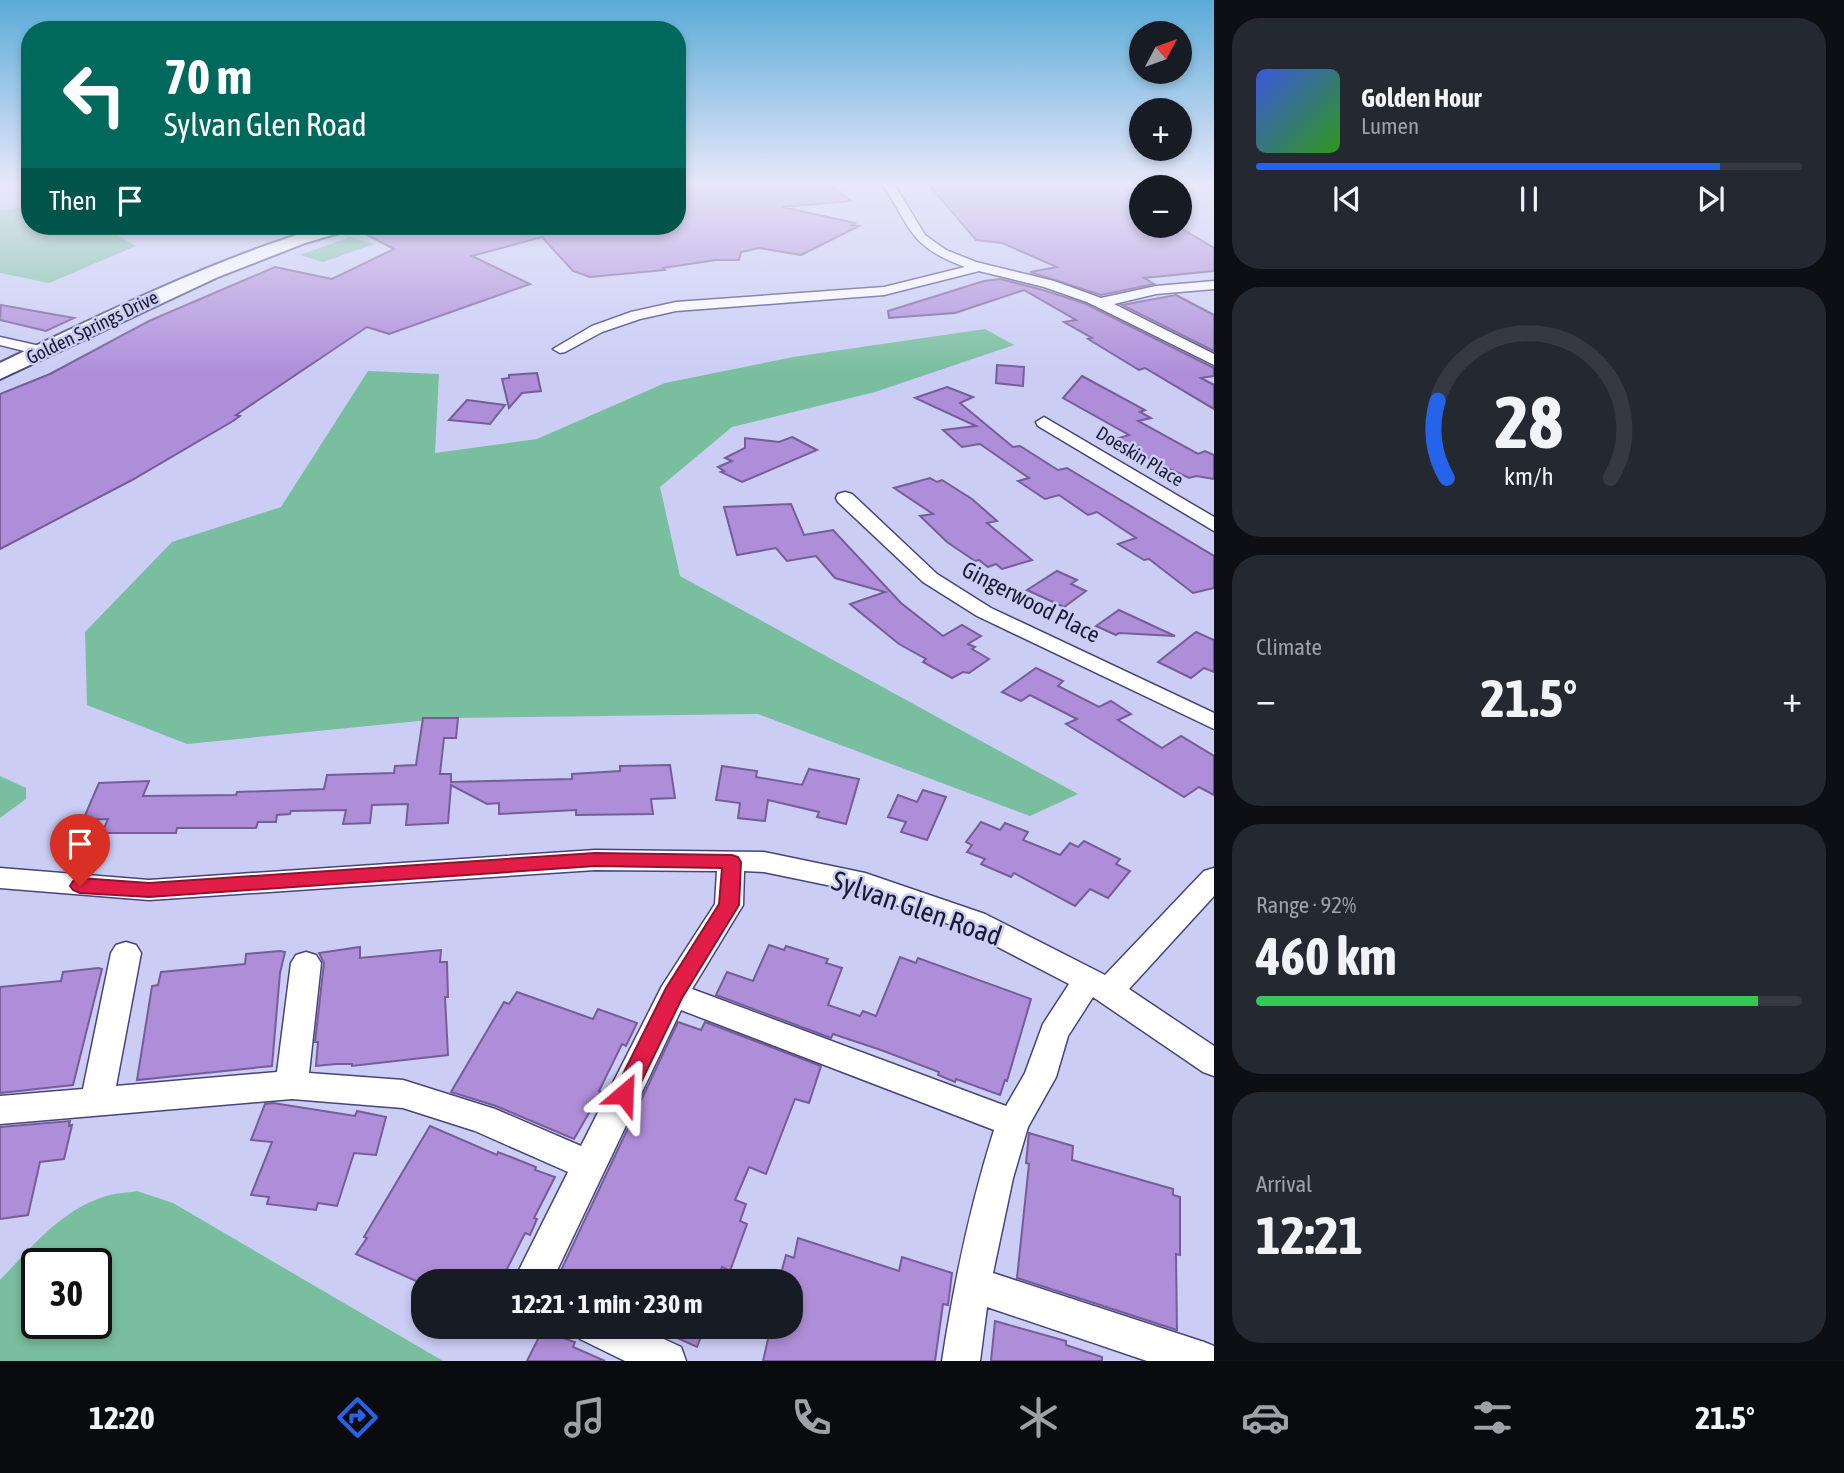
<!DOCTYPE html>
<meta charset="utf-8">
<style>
:root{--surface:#171b24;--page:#242831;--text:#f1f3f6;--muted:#9ea1a6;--line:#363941;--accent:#2563eb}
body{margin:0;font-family:"Asap Condensed",sans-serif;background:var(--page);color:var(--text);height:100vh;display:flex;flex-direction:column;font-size:26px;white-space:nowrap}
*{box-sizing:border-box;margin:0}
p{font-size:23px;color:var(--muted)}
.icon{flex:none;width:38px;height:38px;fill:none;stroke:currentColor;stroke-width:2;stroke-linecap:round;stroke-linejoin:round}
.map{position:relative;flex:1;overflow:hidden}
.details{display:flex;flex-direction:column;gap:18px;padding:18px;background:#0d0f14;width:630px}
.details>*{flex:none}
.hud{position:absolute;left:21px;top:21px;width:665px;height:214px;border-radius:28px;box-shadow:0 4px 10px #0003;background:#00695c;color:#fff;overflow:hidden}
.needle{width:46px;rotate:49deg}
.buttons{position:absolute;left:1129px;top:21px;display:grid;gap:14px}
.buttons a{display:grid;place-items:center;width:63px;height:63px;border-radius:50%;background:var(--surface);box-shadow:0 4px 10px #0003;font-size:35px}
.speed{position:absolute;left:21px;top:1248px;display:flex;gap:14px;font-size:35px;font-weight:700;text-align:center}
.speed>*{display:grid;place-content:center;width:91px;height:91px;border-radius:50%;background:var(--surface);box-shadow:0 4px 10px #0003;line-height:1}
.speed .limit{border:4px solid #111;border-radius:10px;background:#fff;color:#111}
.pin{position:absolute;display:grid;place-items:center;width:60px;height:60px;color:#fff;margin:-72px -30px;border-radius:50% 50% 50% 0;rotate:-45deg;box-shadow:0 0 7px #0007}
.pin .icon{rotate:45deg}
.me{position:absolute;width:77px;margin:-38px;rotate:26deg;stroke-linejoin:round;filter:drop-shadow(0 0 5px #0008)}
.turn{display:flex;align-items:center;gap:24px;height:147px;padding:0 28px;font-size:32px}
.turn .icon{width:91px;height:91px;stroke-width:2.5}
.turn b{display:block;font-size:49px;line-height:60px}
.then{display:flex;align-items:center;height:66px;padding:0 28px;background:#0003;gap:14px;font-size:26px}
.big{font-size:52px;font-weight:700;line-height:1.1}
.details .widget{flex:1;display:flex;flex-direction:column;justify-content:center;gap:10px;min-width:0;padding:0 24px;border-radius:28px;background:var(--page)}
.details .dial{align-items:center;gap:0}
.dial svg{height:182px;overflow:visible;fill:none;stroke:var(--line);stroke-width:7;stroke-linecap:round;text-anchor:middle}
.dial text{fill:var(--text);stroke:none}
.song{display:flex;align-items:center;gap:21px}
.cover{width:84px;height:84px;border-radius:10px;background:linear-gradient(135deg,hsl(230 70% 55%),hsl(110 70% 35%))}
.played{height:7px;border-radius:4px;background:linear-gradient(90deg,var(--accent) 85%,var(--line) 85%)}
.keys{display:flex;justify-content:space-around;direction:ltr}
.heat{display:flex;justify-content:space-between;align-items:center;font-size:38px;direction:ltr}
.charge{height:10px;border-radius:5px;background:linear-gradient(90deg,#34c759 92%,var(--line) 0)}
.trip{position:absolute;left:411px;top:1269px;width:392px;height:70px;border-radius:28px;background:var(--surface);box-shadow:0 4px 10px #0003;font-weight:700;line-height:70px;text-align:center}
.tabs{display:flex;height:112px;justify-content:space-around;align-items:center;background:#090b0e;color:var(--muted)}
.tabs .icon{width:49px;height:49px}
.tabs .active{color:var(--accent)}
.tabs b{font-size:32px;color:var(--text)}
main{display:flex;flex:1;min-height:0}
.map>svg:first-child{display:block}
.green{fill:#79be9e;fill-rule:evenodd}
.building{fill:#ae8ed9;stroke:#765d97;stroke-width:2}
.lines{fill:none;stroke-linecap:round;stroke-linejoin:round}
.minor-casing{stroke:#46447c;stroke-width:3}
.secondary-casing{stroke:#46447c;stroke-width:4}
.minor{fill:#fff;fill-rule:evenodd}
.secondary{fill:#fff;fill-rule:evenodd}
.route{fill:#e11d48;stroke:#92132f;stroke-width:2}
.labels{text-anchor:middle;stroke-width:5;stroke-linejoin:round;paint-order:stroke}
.far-street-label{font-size:19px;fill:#1a1a32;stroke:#cbcdf5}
.street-label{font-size:23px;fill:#1a1a32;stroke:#cbcdf5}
.near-street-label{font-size:28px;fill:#1a1a32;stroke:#cbcdf5}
</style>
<main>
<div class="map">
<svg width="1214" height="1361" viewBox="0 0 1214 1361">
<rect width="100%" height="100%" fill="#cbcdf5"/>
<!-- green -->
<g class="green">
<polygon points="30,206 30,226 66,226 79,233 105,228 136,246 49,283 0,273 0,210"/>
<polygon points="350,237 374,244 323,262 300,255"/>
<polygon points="985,329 1014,345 875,392 732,427 660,487 680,576 1078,794 1030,816 758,714 449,718 187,744 87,705 85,632 172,542 281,507 368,371 439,374 435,453 537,439 665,383 793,357"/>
<polygon points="0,776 26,788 26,799 0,818"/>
<path d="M 137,1191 L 173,1203 L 443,1361 L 0,1361 L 0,1280 C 30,1249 60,1211 103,1197 C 114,1193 126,1193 137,1191 ZM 37,1264 L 96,1264 L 96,1323 L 37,1323 Z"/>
</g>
<!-- building -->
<g class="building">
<polygon points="691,184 828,184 851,201 782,207 855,223 852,225 859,226 801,255 759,248 741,252 739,260 716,260 663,268 665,270 590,277 573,271 542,237 472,256 530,284 389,334 367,327 236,415 240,416 233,421 132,480 0,549 0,394 50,374 149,321 275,267 332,279 394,249 354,228 355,226 677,226 677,189 695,187"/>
<polygon points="953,184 1158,184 1166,187 1141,187 1141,226 1177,226 1214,248 1214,271 1144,278 1154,284 1101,295 1030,272 1057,267 1002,243 976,240 929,185"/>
<polygon points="1000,279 1043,290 1086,304 1214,368 1214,376 1201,378 1214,385 1214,409 1145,368 1139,370 1088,339 1092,338 1064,322 1076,320 1024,290 955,313 889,318 888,311 984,281"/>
<polygon points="1176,295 1214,315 1214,351 1122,305"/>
<polygon points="1,305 74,318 46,331 0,320"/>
<polygon points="997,365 1024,367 1023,386 996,383"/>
<polygon points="537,373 541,391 522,393 509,408 502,379 509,378 509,375"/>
<polygon points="1082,376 1145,410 1140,412 1151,418 1138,421 1198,454 1205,451 1214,455 1214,479 1196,476 1189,478 1163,466 1116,439 1129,435 1063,398"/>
<polygon points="947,387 973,397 960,403 1013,447 1020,446 1058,470 1067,468 1214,556 1214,588 1193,593 1149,559 1144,560 1118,544 1136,538 1097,512 1088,515 1059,495 1045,499 1018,481 1029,478 980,444 962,447 943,430 976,426 915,398"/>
<polygon points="467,400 505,405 490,424 449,420"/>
<polygon points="792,437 817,450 742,482 721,472 724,471 718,467 732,461 725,458 745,448 745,438 779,442"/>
<polygon points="930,478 937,482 942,480 972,499 997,521 987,523 1032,560 1002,569 996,564 988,567 979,560 975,561 947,542 920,516 933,514 894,488"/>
<polygon points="791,504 804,535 833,530 901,603 943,636 962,625 981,636 968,644 975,647 972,649 989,659 969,673 963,672 952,678 923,662 926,659 899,644 850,604 885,592 835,578 816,556 787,561 776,548 737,555 724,507"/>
<polygon points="1057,571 1077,580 1071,584 1086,591 1064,607 1027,590"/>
<polygon points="1119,610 1175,636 1119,633 1116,635 1096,626"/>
<polygon points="1196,632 1214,640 1214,672 1204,668 1191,678 1158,662"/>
<polygon points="1036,668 1063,681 1058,686 1099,707 1111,701 1131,714 1118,720 1162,748 1181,736 1214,756 1214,795 1199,787 1184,797 1066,724 1077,719 1030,695 1021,701 1002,692"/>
<polygon points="423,718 458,718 456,738 444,738 440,774 451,774 451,782 572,779 572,774 620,771 620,766 670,765 675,798 651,799 653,814 576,815 576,810 499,814 499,803 487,804 451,785 448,823 406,825 408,804 372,805 370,823 343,824 346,810 291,811 290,814 277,815 276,822 258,822 256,828 177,828 176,833 102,833 108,819 83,820 99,783 149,781 143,796 236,795 237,792 324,789 327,775 394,773 395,766 416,765"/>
<polygon points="722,766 757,771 756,777 802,785 809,769 859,779 846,824 817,817 819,812 768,800 765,821 738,818 740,803 716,800"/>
<polygon points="923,790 946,797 927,840 901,832 906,822 888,817 898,795 917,802"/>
<polygon points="981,822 1000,830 1005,823 1028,832 1023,840 1060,855 1070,843 1078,847 1084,841 1120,859 1116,864 1130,871 1108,898 1090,889 1075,906 1014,873 1011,877 981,864 985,859 967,852 972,845 966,842"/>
<polygon points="769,945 784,950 786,946 828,959 826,963 842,968 828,1005 860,1016 863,1011 876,1016 900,957 916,963 918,958 1031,999 1007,1081 1005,1080 1000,1095 956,1079 955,1082 938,1075 939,1072 881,1050 833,1034 831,1038 716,995 727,972 753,981"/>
<polygon points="360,947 360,958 441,950 440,962 447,962 448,997 445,997 448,1055 352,1066 352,1064 336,1064 316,1066 318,1042 315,1042 324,963 319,953"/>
<polygon points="280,951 285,952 280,973 272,1066 137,1080 152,986 158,985 161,972 245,964 246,954"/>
<polygon points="98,968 102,969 73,1085 0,1093 0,987 61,981 63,972"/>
<polygon points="517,992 593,1019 598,1009 637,1023 626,1046 622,1044 599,1091 601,1092 574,1139 496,1106 451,1092 504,1002 509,1004"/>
<polygon points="678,1022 701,1030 705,1022 821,1066 809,1103 795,1099 766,1174 749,1167 735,1200 746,1204 740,1221 747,1224 730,1271 722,1267 717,1281 556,1281"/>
<polygon points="273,1103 355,1116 357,1111 386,1117 376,1155 354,1153 337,1206 318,1203 316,1210 267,1204 269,1197 251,1195 272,1142 251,1140 265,1104"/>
<polygon points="70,1121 69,1126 72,1125 64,1159 40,1162 28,1215 0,1219 0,1127"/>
<polygon points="430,1126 497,1155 498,1152 536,1167 535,1170 555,1177 534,1218 537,1219 530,1235 525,1233 501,1281 416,1281 356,1254 367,1238 364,1237"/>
<polygon points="1029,1133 1073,1146 1072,1160 1173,1189 1173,1195 1180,1197 1180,1255 1176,1254 1177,1330 1017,1278 1029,1164 1026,1163"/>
<polygon points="798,1238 899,1271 902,1257 952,1273 948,1305 943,1304 935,1361 763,1361 771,1326 791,1326 791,1281 779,1281 786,1255 794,1258"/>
<polygon points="995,1321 1066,1341 1066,1345 1102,1357 1102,1361 991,1361"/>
<polygon points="651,1326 705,1326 697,1347"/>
<polygon points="542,1331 575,1342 573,1347 605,1361 527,1361"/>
</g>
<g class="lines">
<defs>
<g id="minor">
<path d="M 882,184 L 893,184 L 897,189 L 925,235 L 946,250 L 976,262 L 1054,281 L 1101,298 L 1156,286 L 1214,281 L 1214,289 L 1156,294 L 1114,304 L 1214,354 L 1214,365 L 1087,302 L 1044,287 L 979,271 L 884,295 L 676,311 L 640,319 L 602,332 L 565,352 L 560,353 L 553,349 L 592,326 L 631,312 L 676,302 L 884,287 L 965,267 C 908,246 912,228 882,184 Z"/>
<polygon points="0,337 49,348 52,351 44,356 0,345"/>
<polygon points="1044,417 1214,517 1214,531 1038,426 1036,422"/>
<polygon points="845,492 852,494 937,574 991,608 1214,713 1214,729 977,616 923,582 838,502 836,498 838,494"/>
<path d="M 595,850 L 764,852 L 865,873 L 985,914 L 1105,975 L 1204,871 L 1214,868 L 1214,896 L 1129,989 L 1214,1046 L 1214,1076 L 1203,1072 L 1093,997 L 1068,1036 L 1056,1077 L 1028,1127 L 1013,1178 L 993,1273 L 1204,1342 L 1214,1346 L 1214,1361 L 1147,1361 L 987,1307 L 980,1361 L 942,1361 C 954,1283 970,1206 994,1130 L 681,1010 L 552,1281 L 516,1281 L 515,1278 L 568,1172 L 475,1131 L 403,1108 L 292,1099 L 0,1124 L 0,1096 L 83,1089 L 111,953 L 116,945 L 126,942 L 136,945 L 141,953 L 116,1086 L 277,1072 L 291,963 L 296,955 L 306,952 L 316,955 L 321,963 L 309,1073 L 403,1080 L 495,1109 L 581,1146 L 662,986 L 715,904 L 717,871 L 595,870 L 149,900 L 0,888 L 0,868 L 149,880 ZM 744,871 L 764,872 L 861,892 L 965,930 L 1069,984 L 1043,1024 L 1025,1073 L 1006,1106 L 692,989 L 743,905 Z"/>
<polygon points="574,1326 636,1326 681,1347 686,1361 625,1361 580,1339"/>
</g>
<path id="secondary" d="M 325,226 L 352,226 L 349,230 L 305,243 L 218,277 L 0,379 L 0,363 C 106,312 212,260 325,226 Z"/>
</defs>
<!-- minor casing -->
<use href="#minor" class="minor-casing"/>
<!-- secondary casing -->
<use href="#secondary" class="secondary-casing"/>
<!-- minor -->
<use href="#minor" class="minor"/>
<!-- secondary -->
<use href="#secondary" class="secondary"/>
</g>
<!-- sky -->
<linearGradient id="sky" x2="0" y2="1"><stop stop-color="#5aabd8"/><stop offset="0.49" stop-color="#e8e8fa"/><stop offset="1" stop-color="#e8e8fa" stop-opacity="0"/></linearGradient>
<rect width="1214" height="374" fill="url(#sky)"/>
<!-- route -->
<polygon class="route" points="595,853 732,855 738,857 741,862 739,905 682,998 632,1101 624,1104 616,1101 613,1094 666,988 719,904 722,868 595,866 149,897 80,893 73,890 70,886 73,881 80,878 149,883"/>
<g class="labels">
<!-- far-street labels -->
<g class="far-street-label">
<text transform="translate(92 327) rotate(-26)" y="7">Golden Springs Drive</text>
<text transform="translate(1140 456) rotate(31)" y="7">Doeskin Place</text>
</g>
<!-- street labels -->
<g class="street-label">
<text transform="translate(1031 602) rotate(27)" y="8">Gingerwood Place</text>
</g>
<!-- near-street labels -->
<g class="near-street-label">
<text transform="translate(917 908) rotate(19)" y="10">Sylvan Glen Road</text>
</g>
</g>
</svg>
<div class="buttons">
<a><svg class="needle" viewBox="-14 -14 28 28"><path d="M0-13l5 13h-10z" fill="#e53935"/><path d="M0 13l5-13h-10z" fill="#9ea1a6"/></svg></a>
<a>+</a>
<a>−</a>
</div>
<div class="speed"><div class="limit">30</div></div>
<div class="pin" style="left:80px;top:886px;background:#d93025"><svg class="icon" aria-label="arrive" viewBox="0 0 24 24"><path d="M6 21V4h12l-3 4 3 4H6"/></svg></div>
<svg class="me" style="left:624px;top:1094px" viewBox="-20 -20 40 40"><path d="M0-17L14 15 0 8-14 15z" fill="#e11d48" stroke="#fff" stroke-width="4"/></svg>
<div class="trip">12:21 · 1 min · 230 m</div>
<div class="hud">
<div class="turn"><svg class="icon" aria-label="left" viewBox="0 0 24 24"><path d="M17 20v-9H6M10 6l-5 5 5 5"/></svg><div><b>70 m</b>Sylvan Glen Road</div></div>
<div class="then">Then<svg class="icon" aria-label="arrive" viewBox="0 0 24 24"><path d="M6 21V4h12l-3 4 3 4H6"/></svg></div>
</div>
</div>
<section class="details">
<div class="widget">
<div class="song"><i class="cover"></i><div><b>Golden Hour</b><p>Lumen</p></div></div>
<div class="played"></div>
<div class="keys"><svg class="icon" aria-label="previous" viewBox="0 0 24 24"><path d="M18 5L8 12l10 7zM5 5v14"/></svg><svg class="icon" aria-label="pause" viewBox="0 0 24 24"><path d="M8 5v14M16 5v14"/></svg><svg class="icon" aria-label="next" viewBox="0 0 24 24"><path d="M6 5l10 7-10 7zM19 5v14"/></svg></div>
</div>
<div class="widget dial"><svg viewBox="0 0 100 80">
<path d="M14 69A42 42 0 1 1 86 69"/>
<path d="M14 69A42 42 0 0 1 10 35" stroke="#2563eb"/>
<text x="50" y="56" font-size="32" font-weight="700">28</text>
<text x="50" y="72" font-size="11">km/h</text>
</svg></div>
<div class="widget"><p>Climate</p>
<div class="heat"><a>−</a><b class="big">21.5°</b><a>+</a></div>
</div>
<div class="widget"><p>Range · 92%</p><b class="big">460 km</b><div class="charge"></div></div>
<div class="widget"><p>Arrival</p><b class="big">12:21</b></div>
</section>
</main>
<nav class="tabs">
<b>12:20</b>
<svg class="icon active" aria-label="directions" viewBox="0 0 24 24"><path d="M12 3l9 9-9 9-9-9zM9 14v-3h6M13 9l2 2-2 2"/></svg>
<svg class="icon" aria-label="music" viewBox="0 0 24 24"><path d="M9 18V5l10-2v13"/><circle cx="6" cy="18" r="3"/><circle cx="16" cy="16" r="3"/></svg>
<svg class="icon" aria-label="phone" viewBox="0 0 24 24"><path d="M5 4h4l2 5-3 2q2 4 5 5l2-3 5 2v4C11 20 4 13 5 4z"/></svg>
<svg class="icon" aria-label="climate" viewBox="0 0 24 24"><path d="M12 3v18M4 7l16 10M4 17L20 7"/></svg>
<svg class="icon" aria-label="car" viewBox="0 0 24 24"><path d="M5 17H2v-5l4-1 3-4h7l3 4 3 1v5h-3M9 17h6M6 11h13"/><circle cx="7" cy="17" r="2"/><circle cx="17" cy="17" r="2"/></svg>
<svg class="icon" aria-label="filters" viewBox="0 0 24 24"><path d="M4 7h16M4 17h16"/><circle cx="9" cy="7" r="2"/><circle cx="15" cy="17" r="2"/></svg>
<b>21.5°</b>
</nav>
